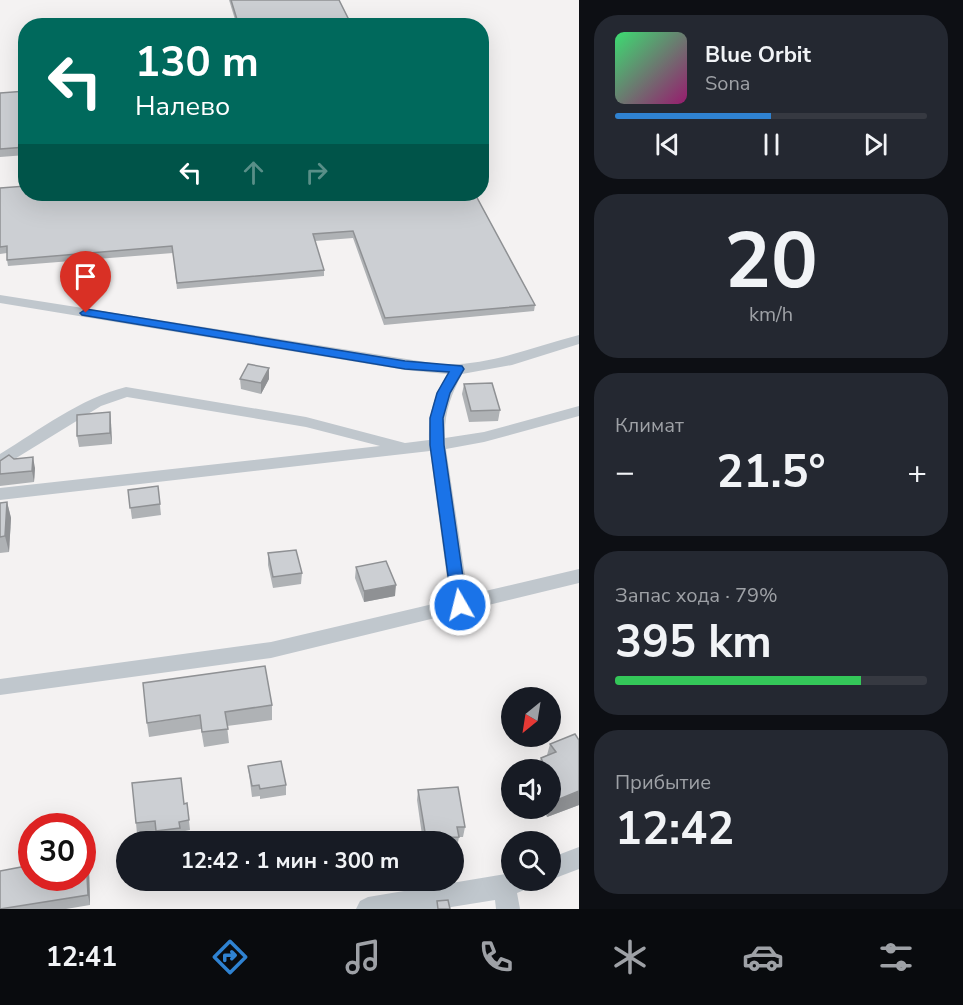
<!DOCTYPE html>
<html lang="ru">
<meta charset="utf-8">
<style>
:root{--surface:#171b24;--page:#242831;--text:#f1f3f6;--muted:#9ea1a6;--line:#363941;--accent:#2f82d1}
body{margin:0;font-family:"Nunito Sans",sans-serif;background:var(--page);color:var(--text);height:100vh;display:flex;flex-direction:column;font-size:22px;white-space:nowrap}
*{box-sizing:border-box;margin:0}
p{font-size:20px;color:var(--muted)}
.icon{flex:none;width:33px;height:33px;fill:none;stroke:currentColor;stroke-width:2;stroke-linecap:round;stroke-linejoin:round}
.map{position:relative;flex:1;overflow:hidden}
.side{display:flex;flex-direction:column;gap:15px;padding:15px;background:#0d0f14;width:384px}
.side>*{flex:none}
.guide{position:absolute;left:18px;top:18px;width:471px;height:183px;border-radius:24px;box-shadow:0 6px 24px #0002;background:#00695c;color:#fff;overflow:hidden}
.needle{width:39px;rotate:210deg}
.buttons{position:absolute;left:501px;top:687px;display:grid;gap:12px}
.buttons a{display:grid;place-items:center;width:60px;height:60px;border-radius:50%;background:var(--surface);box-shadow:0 6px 24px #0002;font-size:30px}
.speed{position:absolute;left:18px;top:813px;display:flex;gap:12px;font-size:30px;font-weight:700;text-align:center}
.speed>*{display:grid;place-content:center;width:78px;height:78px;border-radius:50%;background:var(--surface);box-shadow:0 6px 24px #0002;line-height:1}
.speed .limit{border:9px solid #d22;background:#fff;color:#111}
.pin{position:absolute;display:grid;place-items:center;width:51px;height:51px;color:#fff;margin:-62px -26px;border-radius:50% 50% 50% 0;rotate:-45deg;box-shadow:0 0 6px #0007}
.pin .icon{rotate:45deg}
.me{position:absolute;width:66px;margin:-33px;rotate:352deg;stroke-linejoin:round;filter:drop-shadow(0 0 4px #0008)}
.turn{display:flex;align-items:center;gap:21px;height:126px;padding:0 18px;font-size:27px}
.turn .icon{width:78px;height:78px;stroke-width:2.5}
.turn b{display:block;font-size:42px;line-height:51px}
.lanes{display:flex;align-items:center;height:57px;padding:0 18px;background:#0003;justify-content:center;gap:30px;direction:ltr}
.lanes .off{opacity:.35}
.big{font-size:45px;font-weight:700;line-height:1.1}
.side .tile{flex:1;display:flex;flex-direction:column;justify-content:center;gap:9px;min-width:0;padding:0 21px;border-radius:24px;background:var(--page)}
.side .dial{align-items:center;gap:0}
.dial b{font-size:78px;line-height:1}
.song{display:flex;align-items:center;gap:18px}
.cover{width:72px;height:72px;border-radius:9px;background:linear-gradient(135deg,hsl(140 70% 55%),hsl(320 70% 35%))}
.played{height:6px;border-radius:3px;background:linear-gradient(90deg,var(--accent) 50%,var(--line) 50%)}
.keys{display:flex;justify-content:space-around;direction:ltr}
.heat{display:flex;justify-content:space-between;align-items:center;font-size:33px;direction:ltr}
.charge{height:9px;border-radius:4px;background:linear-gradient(90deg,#34c759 79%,var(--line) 0)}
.trip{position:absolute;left:116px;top:831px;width:348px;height:60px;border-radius:30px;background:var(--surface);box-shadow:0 6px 24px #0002;font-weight:700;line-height:60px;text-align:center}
.dock{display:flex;height:96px;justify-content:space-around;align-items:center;background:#090b0e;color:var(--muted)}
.dock .icon{width:42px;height:42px}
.dock .on{color:var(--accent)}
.dock b{font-size:27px;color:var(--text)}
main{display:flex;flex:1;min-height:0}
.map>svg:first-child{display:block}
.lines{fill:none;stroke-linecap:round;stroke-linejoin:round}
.street{fill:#c0c7cd;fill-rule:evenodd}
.wall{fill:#afb2b5}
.shaded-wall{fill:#8f9194}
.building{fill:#cccfd3;stroke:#8f9194;stroke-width:1.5}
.route{fill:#1a73e8;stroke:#114b97;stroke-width:1.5}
</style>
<main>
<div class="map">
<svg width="579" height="909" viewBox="0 0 579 909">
<rect width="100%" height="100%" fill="#f4f2f2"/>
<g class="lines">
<!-- street -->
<g class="street">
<path d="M 0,295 L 438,364 C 488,367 531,347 579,335 L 579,344 L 512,365 L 462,374 C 451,395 444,413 445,438 L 484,432 L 579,406 L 579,416 L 484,442 L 446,449 L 468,595 L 579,569 L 579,583 L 271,658 L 0,695 L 0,679 L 271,642 L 450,600 L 430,451 L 0,500 L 0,488 L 380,446 L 306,427 L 127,397 L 101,406 L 0,468 L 0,454 C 41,429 79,399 126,387 L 306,417 L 405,443 L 429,440 C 428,415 434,396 447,374 L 405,370 L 0,303 Z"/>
<polygon points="579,847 579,869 550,880 550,858"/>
<polygon points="512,873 512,880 532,880 529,888 517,893 520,909 496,909 495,900 439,909 356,909 360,901 368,897"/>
</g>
</g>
<!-- wall -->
<g class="wall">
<polygon points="229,0 339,0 352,26 237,26"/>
<polygon points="26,91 26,155 0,157 0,93"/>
<polygon points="0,188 475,194 535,305 534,311 384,325 353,238 315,241 324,270 324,276 177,289 173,253 8,266 7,260 7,253 0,254"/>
<polygon points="240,379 269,379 261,394 241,389"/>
<polygon points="464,384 500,410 498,421 469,422 462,394"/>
<polygon points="110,412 111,423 112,444 79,447 77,436"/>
<polygon points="14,459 35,468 34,482 0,486 0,461"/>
<polygon points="158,486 161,515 132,519 128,490"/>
<polygon points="7,502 11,518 9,552 0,553 0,503"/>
<polygon points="268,553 302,573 301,584 273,588 268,565"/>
<polygon points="356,567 395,596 364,602 355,578"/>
<polygon points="272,705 272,720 227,726 229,743 204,747 201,729 149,737 147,723"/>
<polygon points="575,734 579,740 579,805 547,817 542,808 550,808 550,770 537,770 541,758 547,755 550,744"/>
<polygon points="248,766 286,785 286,795 260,799 260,796 252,797"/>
<polygon points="418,790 465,827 463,837 459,837 457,847 453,847 453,842 423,842 417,800"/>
<polygon points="187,803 190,830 180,832 181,838 158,842 156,831 137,834 136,823"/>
<polygon points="89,867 90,905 66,909 0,909"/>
<polygon points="312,880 364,880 314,888"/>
</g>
<!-- shaded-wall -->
<g class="shaded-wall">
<polygon points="269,368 269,379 261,394 261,383"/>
<polygon points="110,412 111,423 112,444 110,433"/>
<polygon points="33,457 35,468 34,482 32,471"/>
<polygon points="7,502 11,518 9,552 5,536"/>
<polygon points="396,585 395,596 364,602 364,591"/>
<polygon points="579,791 579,805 547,817 552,802"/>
<polygon points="86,856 89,867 90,905 88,895"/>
</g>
<!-- building -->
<g class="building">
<polygon points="231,0 339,0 352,26 239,26"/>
<polygon points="26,91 26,147 0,149 0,93"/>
<polygon points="26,186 26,194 475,194 535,305 385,318 353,231 313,234 324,270 177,283 172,246 7,260 7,246 0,247 0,188"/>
<polygon points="248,364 269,368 261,383 240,379"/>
<polygon points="492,383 500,410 471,411 464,384"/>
<polygon points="110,412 110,433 77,436 77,415"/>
<polygon points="9,455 14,459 33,457 32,471 0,474 0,461"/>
<polygon points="158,486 160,504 130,508 128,490"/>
<polygon points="7,502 5,536 0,537 0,503"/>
<polygon points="296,550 302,573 273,577 268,553"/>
<polygon points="386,561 396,585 364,591 356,567"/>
<polygon points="265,666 272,705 225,712 228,729 202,732 200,715 147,723 143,683"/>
<polygon points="575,734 579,740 579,791 552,802 550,800 550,770 546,770 541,758 556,752 550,744"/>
<polygon points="281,761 286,785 260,789 259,785 252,786 248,766"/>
<polygon points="181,778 184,804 187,803 189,820 179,822 180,828 156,831 155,821 136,823 132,783"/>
<polygon points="458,787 465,827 457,827 459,837 426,838 418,790"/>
<polygon points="86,856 88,895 0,909 0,871 32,865 32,878 82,878 82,857"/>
<polygon points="448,900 450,909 438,909 437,901"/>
</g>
<!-- route -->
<polygon class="route" points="86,309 405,361 462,366 464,369 450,393 443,418 444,445 467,605 465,609 454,609 452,605 430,445 430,418 437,393 449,372 405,369 82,315 80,313"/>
</svg>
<div class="buttons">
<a><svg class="needle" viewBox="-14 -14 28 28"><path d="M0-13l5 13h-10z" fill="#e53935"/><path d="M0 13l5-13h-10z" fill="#9ea1a6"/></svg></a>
<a><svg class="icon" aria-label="sound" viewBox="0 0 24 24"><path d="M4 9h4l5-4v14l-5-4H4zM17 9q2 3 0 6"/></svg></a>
<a><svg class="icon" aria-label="search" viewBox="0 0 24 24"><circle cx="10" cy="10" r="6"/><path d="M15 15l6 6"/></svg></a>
</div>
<div class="speed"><div class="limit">30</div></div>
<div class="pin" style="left:86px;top:313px;background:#d93025"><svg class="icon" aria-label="arrive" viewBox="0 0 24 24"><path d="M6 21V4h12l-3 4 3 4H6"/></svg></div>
<svg class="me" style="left:460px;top:605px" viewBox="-20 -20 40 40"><circle r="17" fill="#1a73e8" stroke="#fff" stroke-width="3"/><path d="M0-11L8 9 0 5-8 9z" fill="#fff"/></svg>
<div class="trip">12:42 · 1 мин · 300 m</div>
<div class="guide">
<div class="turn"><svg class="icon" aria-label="left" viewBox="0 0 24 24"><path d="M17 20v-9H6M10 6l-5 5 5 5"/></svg><div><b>130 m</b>Налево</div></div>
<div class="lanes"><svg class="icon" aria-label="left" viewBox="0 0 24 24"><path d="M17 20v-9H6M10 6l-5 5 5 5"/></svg><svg class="icon off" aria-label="ahead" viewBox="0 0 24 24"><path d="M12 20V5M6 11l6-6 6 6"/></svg><svg class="icon off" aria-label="right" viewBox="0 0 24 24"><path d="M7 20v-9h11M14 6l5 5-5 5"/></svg></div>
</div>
</div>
<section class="side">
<div class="tile">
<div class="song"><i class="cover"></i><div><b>Blue Orbit</b><p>Sona</p></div></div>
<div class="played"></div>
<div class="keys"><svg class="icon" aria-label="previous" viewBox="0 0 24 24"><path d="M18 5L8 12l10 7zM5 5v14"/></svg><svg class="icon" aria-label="pause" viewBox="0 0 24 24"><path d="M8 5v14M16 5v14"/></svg><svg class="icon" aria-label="next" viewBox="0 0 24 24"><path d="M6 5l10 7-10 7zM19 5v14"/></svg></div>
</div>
<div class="tile dial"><b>20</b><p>km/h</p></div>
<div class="tile"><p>Климат</p>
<div class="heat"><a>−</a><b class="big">21.5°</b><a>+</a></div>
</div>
<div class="tile"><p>Запас хода · 79%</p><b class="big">395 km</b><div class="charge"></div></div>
<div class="tile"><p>Прибытие</p><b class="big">12:42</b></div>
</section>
</main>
<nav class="dock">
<b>12:41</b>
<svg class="icon on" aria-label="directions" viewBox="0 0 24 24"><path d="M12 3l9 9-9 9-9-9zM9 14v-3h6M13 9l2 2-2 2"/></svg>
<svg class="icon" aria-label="music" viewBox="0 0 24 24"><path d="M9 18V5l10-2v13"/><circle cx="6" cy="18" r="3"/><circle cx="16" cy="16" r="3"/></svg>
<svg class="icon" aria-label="phone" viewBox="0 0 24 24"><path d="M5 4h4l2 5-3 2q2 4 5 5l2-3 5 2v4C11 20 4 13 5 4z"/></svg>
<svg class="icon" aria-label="climate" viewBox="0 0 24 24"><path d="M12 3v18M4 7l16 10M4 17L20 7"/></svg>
<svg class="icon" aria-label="car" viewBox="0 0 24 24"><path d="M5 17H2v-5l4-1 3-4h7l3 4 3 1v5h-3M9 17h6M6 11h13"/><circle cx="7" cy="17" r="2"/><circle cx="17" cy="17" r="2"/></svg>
<svg class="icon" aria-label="filters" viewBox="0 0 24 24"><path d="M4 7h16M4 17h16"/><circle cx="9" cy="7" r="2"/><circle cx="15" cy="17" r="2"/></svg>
</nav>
